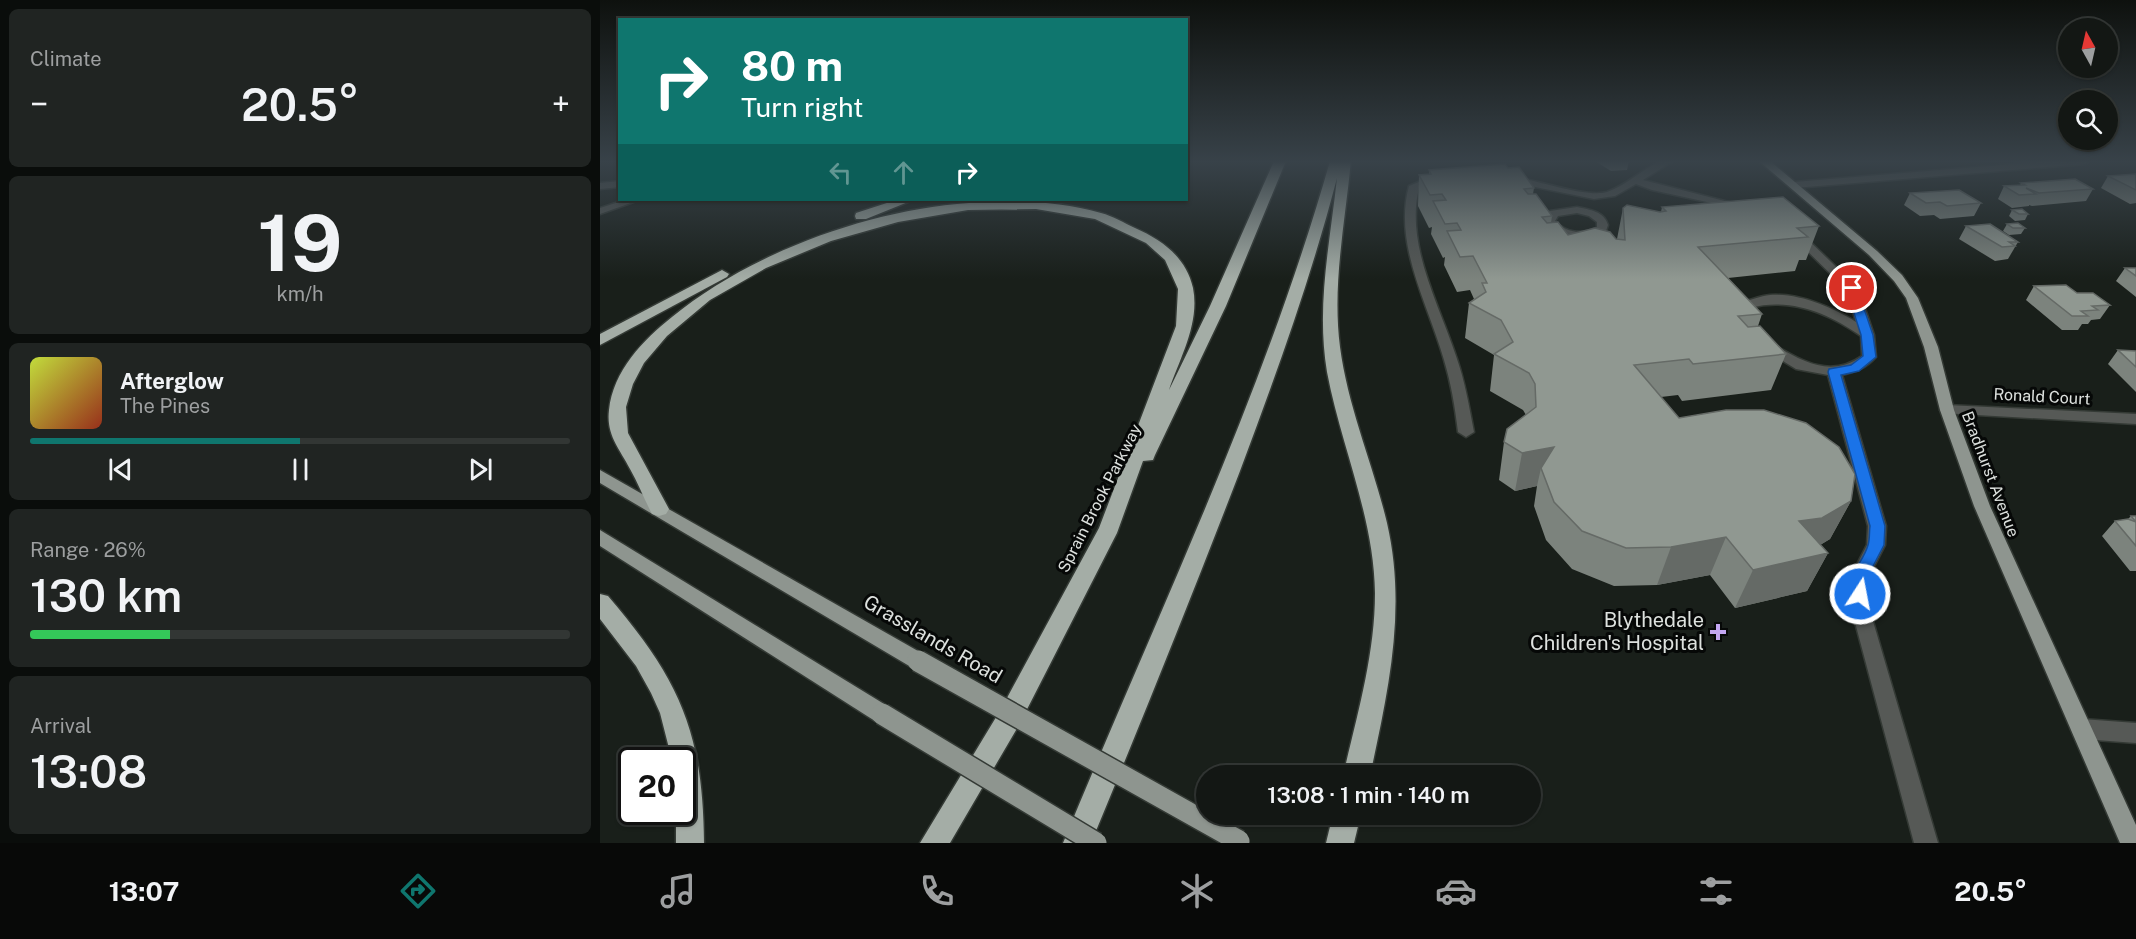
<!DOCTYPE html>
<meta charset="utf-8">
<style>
:root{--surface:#131714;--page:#202422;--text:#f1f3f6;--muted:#9d9fa0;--line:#323634;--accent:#0f766e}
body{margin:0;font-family:"Public Sans",sans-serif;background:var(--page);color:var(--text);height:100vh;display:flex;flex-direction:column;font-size:22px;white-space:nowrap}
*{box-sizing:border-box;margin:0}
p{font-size:20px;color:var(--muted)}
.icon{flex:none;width:33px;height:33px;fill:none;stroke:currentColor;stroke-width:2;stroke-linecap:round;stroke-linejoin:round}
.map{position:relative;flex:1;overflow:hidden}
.details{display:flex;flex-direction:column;gap:9px;padding:9px;background:#0a0d0b;width:600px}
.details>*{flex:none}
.banner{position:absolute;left:18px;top:18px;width:570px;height:183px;border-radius:0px;box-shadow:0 2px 4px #0004,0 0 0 2px var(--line);background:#0f766e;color:#fff;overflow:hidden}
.needle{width:39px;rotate:352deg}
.buttons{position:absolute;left:1458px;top:18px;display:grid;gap:12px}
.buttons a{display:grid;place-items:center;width:60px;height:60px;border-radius:50%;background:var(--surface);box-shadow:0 2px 4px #0004,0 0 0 2px var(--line);font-size:30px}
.speed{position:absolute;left:18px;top:747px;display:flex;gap:12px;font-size:30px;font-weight:700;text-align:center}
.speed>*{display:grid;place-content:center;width:78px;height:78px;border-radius:50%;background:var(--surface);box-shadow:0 2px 4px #0004,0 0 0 2px var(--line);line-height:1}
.speed .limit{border:3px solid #111;border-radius:9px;background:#fff;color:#111}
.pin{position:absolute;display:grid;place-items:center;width:51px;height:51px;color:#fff;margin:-26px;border:3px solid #fff;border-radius:50%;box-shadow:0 2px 6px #0007}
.me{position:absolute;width:66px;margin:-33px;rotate:11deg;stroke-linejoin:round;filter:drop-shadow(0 0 4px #0008)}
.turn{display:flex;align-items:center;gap:21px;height:126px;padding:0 24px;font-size:27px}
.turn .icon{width:78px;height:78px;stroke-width:2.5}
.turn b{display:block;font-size:42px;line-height:51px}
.lanes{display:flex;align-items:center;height:57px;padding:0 24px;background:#0003;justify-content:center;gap:30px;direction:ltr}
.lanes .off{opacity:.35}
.big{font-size:45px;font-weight:600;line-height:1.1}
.details .tile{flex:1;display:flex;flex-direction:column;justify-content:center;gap:9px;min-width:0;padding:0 21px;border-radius:9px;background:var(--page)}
.details .dial{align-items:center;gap:0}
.dial b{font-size:78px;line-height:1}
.song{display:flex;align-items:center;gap:18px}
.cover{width:72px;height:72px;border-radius:9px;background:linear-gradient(135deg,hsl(70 70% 55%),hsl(10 70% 35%))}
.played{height:6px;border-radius:3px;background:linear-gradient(90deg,var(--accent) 50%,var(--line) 50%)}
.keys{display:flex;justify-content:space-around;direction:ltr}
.heat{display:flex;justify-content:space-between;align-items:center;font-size:33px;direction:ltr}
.charge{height:9px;border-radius:4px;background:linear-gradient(90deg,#34c759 26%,var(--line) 0)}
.trip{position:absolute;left:596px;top:765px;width:345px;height:60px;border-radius:30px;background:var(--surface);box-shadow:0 2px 4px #0004,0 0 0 2px var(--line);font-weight:600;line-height:60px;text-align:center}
.dock{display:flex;height:96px;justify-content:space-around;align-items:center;background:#080908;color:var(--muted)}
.dock .icon{width:42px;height:42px}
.dock .selected{color:var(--accent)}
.dock b{font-size:27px;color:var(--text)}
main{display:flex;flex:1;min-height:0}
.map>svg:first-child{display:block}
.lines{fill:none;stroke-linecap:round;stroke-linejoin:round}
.minor-casing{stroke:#343a35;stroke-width:3}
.major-casing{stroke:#343a35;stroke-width:3}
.highway-casing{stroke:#343a35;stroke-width:3}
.minor{fill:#565956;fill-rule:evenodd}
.major{fill:#8e958f;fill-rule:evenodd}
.highway{fill:#a4ada6;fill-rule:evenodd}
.major-bridge-casing{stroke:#343a35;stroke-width:24;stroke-linecap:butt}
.major-bridge{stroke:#8e958f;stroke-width:21}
.wall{fill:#7c837d}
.shaded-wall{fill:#656a66}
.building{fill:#909891;stroke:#656a66;stroke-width:1.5}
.route{fill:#1a73e8;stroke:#114b97;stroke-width:1.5}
.poi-dot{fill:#c3a7f2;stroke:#060807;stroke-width:2}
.labels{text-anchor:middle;stroke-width:6;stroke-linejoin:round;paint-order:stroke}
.street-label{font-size:16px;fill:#dde1de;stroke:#060807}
.near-poi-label{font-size:20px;fill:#dde1de;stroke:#060807;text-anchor:end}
.near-street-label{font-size:20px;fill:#dde1de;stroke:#060807}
</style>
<main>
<section class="details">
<div class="tile"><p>Climate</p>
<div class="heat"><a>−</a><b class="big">20.5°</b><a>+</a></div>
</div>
<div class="tile dial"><b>19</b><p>km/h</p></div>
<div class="tile">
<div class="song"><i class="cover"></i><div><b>Afterglow</b><p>The Pines</p></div></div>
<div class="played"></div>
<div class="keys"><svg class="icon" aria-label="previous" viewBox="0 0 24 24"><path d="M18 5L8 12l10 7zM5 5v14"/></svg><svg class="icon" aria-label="pause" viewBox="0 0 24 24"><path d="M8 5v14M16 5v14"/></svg><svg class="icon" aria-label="next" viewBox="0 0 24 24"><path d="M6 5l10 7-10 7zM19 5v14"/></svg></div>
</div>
<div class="tile"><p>Range · 26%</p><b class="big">130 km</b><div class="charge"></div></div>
<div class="tile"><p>Arrival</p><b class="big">13:08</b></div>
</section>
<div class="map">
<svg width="1536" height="843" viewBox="0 0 1536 843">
<rect width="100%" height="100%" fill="#191f1a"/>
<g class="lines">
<defs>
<g id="minor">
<path d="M 1060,161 L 1073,161 L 1043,180 L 1144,206 L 1139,209 L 1052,190 L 1036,184 L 1015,196 L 994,199 L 910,182 L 905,179 L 910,176 C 934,179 986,198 1007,192 C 1027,185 1041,170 1060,161 Z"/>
<polygon points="1450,161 1490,161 1485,164 1194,188 1189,185 1194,182"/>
<path d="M 836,175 L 841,178 L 840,180 L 819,188 C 805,244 839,304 856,356 C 865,381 869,406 874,432 L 866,437 L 858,432 C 855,407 851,383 844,360 C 828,304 793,244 809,186 Z"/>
<polygon points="20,181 20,187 0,189 0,183"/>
<polygon points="25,200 39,200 0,214 0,208"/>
<path d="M 977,207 C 990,210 1004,211 1008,225 L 1006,231 C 985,242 958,241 944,221 L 950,211 ZM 977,213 L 989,216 L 997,222 L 997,227 C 982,235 966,233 955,221 L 958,216 Z"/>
<path d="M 1197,232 L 1201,233 L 1258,288 L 1274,335 L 1276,357 C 1266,368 1256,372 1242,375 L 1286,526 L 1285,545 L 1269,576 L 1270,611 L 1338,843 L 1314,843 L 1252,611 L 1251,576 L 1267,545 L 1268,526 L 1228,375 L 1196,369 L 1162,348 L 1169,344 L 1174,345 C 1204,362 1231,378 1262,356 L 1261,336 C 1228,313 1190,297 1150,308 L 1145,320 L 1135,320 L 1133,315 L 1142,302 C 1151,300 1160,296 1170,295 C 1199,293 1232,307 1256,322 L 1246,289 L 1193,237 L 1193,233 Z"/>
<polygon points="1347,405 1536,414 1536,424 1342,413 1340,410 1342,407"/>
<polygon points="1482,719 1536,723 1536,743 1482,739 1474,736 1471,729 1474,722"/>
</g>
<g id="major">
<polygon points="1159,161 1170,161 1277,251 1302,275 1318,298 1338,347 1354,410 1390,506 1536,825 1536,843 1520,843 1374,506 1340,410 1324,347 1306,298 1294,281 1269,255"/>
<polygon points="0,470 325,655 328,661 325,667 318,670 311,667 0,483"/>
<polygon points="0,530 289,707 293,714 289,721 282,724 275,721 0,546"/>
</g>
<g id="highway">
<path d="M 674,161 L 686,161 L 626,306 L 555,455 L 553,460 L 543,461 L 517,533 L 419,725 L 350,843 L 320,843 L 401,709 L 499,528 L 576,326 L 578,289 L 565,260 L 546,243 L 495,219 L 436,209 L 368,210 L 298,222 L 231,241 L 166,268 L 110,300 L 67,336 L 44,363 L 33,384 L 26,407 L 28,433 L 69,509 L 66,514 L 59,516 L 52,514 C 44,499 38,483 30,469 C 19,448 6,435 9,410 C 13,371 43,340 72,317 C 150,253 268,210 369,203 C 412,199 459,201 501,213 C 513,216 524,223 535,228 C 562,240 586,257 593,288 C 600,323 580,358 569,390 L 610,306 Z"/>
<path d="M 730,161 L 751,161 C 745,223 732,285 740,347 C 748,408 773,464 787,523 C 807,610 788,691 770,776 L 743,776 C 757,715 775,655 775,593 C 774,517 741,446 727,372 C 716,306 730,243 737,178 C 711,278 676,375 640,471 C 592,596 542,720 491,843 L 463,843 C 556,617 663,397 730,161 Z"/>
<polygon points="296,200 313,200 266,219 256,219 255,216 256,213"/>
<polygon points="122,270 129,274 127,277 0,345 0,334"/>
<path d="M 0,594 L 8,596 C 80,680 103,732 104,843 L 76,843 L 76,812 L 82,812 L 82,760 L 72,760 L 60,713 L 51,693 L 36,666 L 0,619 Z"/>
<polygon points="733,814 761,814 754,843 726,843"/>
</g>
</defs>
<!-- minor casing -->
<use href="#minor" class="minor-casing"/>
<!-- major casing -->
<use href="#major" class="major-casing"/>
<!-- highway casing -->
<use href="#highway" class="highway-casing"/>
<!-- minor -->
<use href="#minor" class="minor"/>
<!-- major -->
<use href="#major" class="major"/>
<!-- highway -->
<use href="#highway" class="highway"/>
<defs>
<g id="major-bridge">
<polyline points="318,661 639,841"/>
<polyline points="282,714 496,843"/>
</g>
</defs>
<!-- major-bridge casing -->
<use href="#major-bridge" class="major-bridge-casing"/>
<!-- major-bridge -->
<use href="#major-bridge" class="major-bridge"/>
</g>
<!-- wall -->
<g class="wall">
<polygon points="995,161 1029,161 1027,170 1011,171"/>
<polygon points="908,168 934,188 933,194 952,216 951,223 968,235 1017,239 1023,208 1061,212 1062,207 1219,226 1206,260 1199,260 1195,271 1128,278 1162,314 1158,326 1186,354 1171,390 1082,401 1078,395 1061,397 1079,418 1251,501 1230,539 1220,545 1228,553 1207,591 1135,608 1110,575 1057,585 1014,586 972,569 946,540 934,506 937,486 915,491 899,480 904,442 926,415 923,410 890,391 894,355 865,338 869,303 874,299 870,290 857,292 844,265 845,257 843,258 831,234 832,227 829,228 818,206 819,175 829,174 829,170"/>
<polygon points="1536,174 1536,203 1530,204 1501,188 1508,176"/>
<polygon points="1421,183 1493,189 1486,201 1432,206 1429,205 1429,206 1412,208 1398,199 1404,186 1420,186"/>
<polygon points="1310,193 1381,203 1374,216 1340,219 1334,215 1320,216 1304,205"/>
<polygon points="1412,210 1428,214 1425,220 1415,221 1409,216"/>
<polygon points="1407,224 1425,228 1421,234 1409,235 1403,231"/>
<polygon points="1366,226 1418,242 1408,259 1395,261 1359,239"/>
<polygon points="1525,268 1536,268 1536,297 1516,281"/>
<polygon points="1434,286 1477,293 1510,305 1500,319 1491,320 1488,324 1482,324 1478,330 1462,330 1426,300"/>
<polygon points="1518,350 1536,351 1536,392 1508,364"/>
<polygon points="1531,516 1536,516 1536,571 1530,571 1502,536 1515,521 1528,519"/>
</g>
<!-- shaded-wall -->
<g class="shaded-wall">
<polygon points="954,447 941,468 937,486 915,491 922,453"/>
<polygon points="1251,501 1230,539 1202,556 1199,521"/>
<polygon points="1126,537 1110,575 1057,585 1071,547"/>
<polygon points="1228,553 1207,591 1135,608 1153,570"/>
</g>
<!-- building -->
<g class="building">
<polygon points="905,164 908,168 919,167 934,188 924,189 928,194 936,194 952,216 942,217 947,223 958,222 968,235 995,228 1010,232 1016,239 1025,240 1023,208 1027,205 1060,212 1066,211 1062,207 1183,197 1219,226 1197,228 1208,237 1098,247 1162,314 1138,316 1148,327 1160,326 1186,354 1093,364 1089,359 1034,365 1079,418 1126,410 1164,410 1206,423 1239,447 1255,474 1251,501 1222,518 1199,521 1228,553 1153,570 1126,537 1071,547 1026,548 982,531 954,502 941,468 954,447 922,453 904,442 907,429 936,407 935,384 929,373 894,354 913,342 901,320 869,303 886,292 882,283 887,283 873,256 860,257 847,231 861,230 857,223 845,224 833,201 846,200 842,194 830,195 819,175 831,174 829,170"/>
<polygon points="1536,174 1536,190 1508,176"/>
<polygon points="1475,179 1493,189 1439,193 1426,188 1436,194 1419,195 1404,186 1425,185 1421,183"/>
<polygon points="1359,190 1381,203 1347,206 1340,202 1326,203 1310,193"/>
<polygon points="1422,209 1428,214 1419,214 1412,210"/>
<polygon points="1418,223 1425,228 1413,228 1407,224"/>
<polygon points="1390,224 1418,242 1409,242 1415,246 1402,247 1366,226"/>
<polygon points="1525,268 1536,268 1536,276"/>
<polygon points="1466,285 1477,293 1493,293 1510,305 1492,306 1498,310 1481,311 1488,316 1472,316 1434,286"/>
<polygon points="1518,350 1536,351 1536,367"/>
<polygon points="1531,516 1536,516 1536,546 1515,521 1528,519 1536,522"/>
</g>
<!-- sky -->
<linearGradient id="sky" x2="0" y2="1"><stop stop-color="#0e110e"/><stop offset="0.58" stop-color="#384249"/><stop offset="1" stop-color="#384249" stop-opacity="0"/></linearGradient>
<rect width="1536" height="279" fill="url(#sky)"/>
<!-- route -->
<path class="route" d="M 1248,285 L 1252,285 L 1257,288 L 1273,335 L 1276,357 L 1259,371 L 1241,375 L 1285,526 L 1284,545 L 1268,576 L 1269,594 L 1266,598 L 1260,600 L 1254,598 C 1243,577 1263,564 1268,545 C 1270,539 1269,532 1270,526 L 1228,372 L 1229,369 L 1251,365 L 1263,356 L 1261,335 L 1246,288 Z"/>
<!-- markers -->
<path class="poi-dot" d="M1115 623h6v6h6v6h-6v6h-6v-6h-6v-6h6z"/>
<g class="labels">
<!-- street labels -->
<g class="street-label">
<text transform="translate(1442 396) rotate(3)" y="6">Ronald Court</text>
<text transform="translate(1391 474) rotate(69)" y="6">Bradhurst Avenue</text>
<text transform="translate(499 498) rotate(-63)" y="6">Sprain Brook Parkway</text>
</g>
<!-- near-poi labels -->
<g class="near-poi-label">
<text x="1104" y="627">Blythedale<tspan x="1104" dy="23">Children's Hospital</tspan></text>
</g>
<!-- near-street labels -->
<g class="near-street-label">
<text transform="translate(333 639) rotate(30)" y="7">Grasslands Road</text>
</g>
</g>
</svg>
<div class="buttons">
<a><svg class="needle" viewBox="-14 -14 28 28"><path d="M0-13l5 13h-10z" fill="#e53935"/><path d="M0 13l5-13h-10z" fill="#9d9fa0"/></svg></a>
<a><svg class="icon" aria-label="search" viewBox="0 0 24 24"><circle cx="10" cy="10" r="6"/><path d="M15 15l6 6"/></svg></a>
</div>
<div class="speed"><div class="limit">20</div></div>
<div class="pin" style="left:1252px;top:288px;background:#d93025"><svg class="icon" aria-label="arrive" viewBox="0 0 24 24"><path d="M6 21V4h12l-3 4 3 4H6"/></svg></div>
<svg class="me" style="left:1260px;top:594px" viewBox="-20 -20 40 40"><circle r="17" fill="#1a73e8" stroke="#fff" stroke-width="3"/><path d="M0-11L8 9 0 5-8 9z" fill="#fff"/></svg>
<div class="trip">13:08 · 1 min · 140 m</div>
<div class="banner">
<div class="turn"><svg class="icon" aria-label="right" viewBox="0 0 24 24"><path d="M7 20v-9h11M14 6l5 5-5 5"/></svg><div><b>80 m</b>Turn right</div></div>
<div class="lanes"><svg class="icon off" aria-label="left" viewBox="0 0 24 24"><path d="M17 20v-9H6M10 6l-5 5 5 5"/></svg><svg class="icon off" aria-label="ahead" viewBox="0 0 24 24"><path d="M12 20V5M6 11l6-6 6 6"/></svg><svg class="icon" aria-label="right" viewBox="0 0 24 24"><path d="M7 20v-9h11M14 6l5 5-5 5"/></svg></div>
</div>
</div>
</main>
<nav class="dock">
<b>13:07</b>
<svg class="icon selected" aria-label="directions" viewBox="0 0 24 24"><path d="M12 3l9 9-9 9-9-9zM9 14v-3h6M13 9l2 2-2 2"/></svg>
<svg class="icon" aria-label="music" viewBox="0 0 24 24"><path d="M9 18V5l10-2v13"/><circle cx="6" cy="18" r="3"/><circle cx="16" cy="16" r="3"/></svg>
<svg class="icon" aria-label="phone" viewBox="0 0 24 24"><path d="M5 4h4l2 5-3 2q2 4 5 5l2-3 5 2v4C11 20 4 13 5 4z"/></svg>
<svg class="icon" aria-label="climate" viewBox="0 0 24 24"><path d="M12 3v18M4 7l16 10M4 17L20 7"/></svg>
<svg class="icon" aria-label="car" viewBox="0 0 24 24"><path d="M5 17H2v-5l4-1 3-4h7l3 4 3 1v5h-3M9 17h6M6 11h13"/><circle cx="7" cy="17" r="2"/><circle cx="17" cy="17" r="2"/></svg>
<svg class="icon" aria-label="filters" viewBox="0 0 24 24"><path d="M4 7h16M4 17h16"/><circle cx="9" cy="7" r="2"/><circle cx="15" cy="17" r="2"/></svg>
<b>20.5°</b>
</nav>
